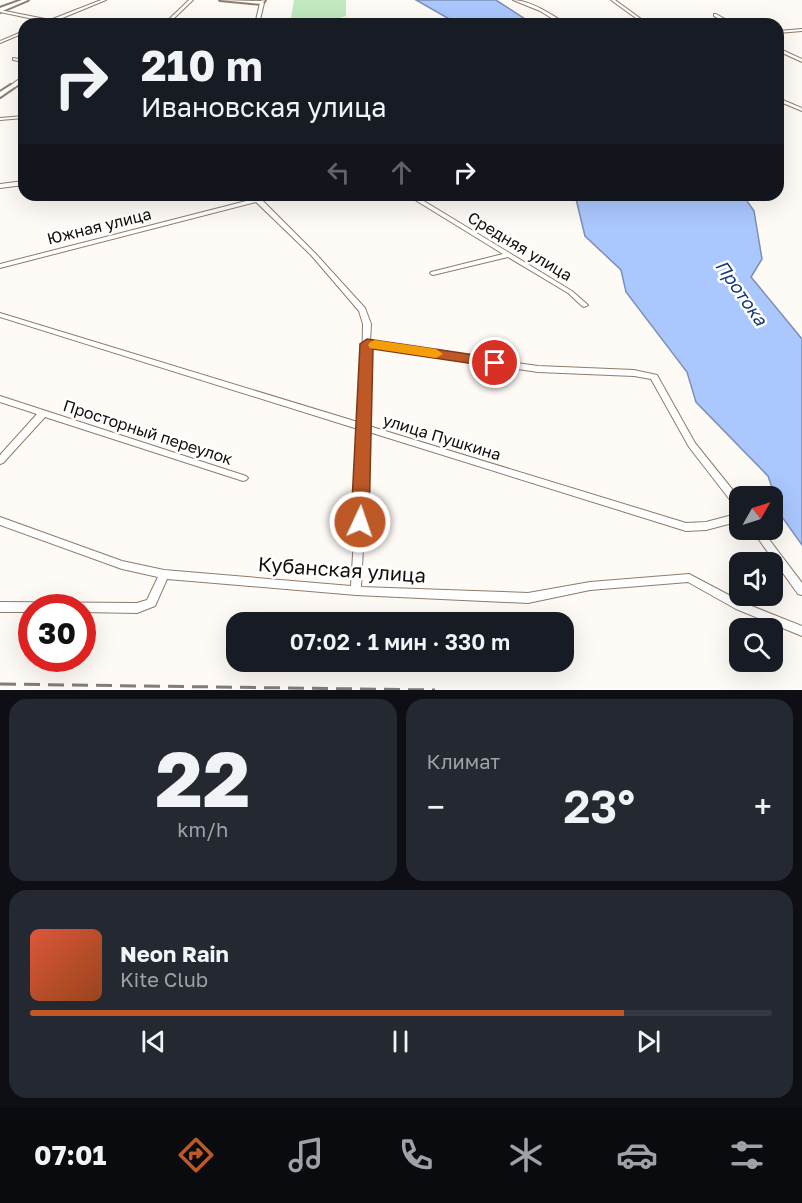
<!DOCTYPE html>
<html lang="ru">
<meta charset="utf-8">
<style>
:root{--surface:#171b24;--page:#242831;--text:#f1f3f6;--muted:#9ea1a6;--line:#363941;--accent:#be5927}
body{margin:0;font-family:"Golos Text",sans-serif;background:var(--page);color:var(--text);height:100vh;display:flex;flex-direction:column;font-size:22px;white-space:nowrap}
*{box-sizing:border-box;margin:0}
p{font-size:20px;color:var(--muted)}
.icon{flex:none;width:33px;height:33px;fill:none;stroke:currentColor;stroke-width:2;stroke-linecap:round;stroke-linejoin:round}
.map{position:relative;height:690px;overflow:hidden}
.details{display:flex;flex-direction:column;gap:9px;padding:9px;background:#0d0f14;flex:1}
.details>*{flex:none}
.hud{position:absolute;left:18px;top:18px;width:766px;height:183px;border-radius:18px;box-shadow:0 6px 24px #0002;background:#171b24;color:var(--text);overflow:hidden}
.needle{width:39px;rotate:51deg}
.controls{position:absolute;left:729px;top:486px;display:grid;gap:12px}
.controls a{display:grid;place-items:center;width:54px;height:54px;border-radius:12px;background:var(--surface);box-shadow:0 6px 24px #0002;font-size:30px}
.speed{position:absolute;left:18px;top:594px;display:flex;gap:12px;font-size:30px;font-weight:700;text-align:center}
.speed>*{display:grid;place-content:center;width:78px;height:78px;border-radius:50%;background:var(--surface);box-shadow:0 6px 24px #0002;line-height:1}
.speed .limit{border:9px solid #d22;background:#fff;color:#111}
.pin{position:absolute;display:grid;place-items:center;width:51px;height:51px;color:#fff;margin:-26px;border:3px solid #fff;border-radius:50%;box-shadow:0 2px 6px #0007}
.me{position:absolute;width:66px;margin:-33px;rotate:3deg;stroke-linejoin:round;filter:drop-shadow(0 0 4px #0008)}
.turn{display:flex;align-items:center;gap:21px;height:126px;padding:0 24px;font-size:27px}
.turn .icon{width:78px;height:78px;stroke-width:2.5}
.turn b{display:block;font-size:42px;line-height:51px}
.lanes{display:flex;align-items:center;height:57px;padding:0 24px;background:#0003;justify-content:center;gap:30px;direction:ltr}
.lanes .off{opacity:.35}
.big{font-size:45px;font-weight:600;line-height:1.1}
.details .tile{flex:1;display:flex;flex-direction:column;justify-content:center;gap:9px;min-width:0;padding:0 21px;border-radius:18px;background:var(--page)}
.details .dial{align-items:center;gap:0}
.dial b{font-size:78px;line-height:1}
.song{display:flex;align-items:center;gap:18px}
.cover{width:72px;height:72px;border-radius:9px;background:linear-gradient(135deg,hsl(10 70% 55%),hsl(20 70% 35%))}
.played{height:6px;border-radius:3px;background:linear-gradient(90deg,var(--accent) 80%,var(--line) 80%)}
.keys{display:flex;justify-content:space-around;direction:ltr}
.heat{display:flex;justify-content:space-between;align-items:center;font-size:33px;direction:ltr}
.details .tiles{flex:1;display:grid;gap:9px;grid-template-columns:1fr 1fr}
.tile:last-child{grid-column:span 2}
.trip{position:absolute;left:226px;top:612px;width:348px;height:60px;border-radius:18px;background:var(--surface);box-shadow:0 6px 24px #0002;font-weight:600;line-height:60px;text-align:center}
.tabs{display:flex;height:96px;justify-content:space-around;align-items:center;background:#090b0e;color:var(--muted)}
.tabs .icon{width:42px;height:42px}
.tabs .current{color:var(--accent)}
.tabs b{font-size:27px;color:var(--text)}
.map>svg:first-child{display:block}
.green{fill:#c1eac1}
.water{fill:#aac7fe;stroke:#7d8fb4;stroke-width:1.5}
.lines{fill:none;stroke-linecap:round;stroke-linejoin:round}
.street-casing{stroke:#8f7c6c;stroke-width:2}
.secondary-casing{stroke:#8f7c6c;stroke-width:4}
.street{fill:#fff;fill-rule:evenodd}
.secondary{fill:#fff;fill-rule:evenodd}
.rail{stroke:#817c77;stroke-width:3;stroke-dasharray:16 8;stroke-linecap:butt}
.route{fill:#be5927;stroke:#7c3a19;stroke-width:1.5}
.slow{fill:#f59e0b}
.labels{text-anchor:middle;stroke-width:5;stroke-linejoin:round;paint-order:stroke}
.street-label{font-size:16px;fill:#140d08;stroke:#fff}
.water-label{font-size:18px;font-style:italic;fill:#183776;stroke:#fff}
.near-street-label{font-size:20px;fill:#140d08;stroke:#fff}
</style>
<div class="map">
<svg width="802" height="690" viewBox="0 0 802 690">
<rect width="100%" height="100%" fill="#fefaf6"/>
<!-- green -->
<path class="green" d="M 294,0 L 346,0 L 346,16 C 329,23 308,23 291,18 Z"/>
<!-- water -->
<g class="water">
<polygon points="416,0 496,0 533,24 458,24"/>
<polygon points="575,195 743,195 754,211 762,259 751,277 802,339 802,545 782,517 768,476 696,402 687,372 626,292 621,270 585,236"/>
</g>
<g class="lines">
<defs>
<g id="street">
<polygon points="101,0 106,0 55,21 64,24 57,24 0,12 0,10 50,20"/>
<polygon points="189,0 193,0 168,24 164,24"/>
<path d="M 513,0 C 530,0 553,15 566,24 L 561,24 L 540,11 Z"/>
<polygon points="611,0 615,0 648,24 644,24"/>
<polygon points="262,2 264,3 259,24 255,24 260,3"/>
<polygon points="714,14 716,14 734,24 729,24 714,16"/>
<polygon points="802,29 802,31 778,33 778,31"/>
<polygon points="24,31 24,33 0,43 0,41"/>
<polygon points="778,48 802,59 802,62 778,51"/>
<polygon points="13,58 24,60 24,62 13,60"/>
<polygon points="22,77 24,77 24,80 15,87 11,87 11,85"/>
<polygon points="778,98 802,108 802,111 778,101"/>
<polygon points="24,116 24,118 0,120 0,118"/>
<polygon points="24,181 24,185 0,188 0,184"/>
<polygon points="250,195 256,195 259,197 268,195 278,195 262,200 315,253 365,308 371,324 370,342 538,366 634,370 657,375 695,443 740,499 740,510 737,509 689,447 651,379 634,376 538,372 370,347 369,426 686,523 706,522 740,513 740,521 706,530 686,531 369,432 361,587 528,593 590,582 689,574 744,603 802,626 802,636 736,609 688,582 590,590 528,603 356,595 167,579 155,606 137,613 82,612 82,608 32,608 32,612 0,612 0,602 137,603 147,600 158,577 122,569 0,525 0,517 122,561 164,570 351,586 361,430 0,317 0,313 361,423 363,324 359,311 311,255 256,202 0,268 0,264 254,199"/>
<polygon points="407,195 414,195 572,291 588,305 584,307 582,306 568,293 508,257 433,275 431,274 430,273 431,272 503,254"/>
<polygon points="0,396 246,476 248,478 246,480 243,481 45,417 3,463 0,464 0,455 37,414 0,402"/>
<polygon points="752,530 762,530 802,583 802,595 798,594"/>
</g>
<g id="secondary">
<polygon points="22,0 28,0 0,12 0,8"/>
<polygon points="220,0 260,1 265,0 262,4"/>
<polygon points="11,85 16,86 0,97 0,92"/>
</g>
</defs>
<!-- street casing -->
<use href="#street" class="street-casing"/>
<!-- secondary casing -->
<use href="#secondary" class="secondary-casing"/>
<!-- street -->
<use href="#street" class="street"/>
<!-- secondary -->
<use href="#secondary" class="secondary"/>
<!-- rail -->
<polyline class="rail" points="0,684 435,690"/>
</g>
<!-- route -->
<polygon class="route" points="367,339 495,358 502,363 495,367 373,349 369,522 366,527 360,529 354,527 351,522 360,344"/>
<!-- slow -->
<polygon class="slow" points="375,340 436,349 443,354 436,358 370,348 368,345 370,342"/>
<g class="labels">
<!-- street labels -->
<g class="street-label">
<text transform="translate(99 226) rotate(-14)" y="6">Южная улица</text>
<text transform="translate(520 246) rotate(31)" y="6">Средняя улица</text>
<text transform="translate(148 432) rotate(18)" y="6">Просторный переулок</text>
<text transform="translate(442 437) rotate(17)" y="6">улица Пушкина</text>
</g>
<!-- water labels -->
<g class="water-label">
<text transform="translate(741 293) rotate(55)" y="6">Протока</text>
</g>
<!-- near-street labels -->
<g class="near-street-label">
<text transform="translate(342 570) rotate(4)" y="7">Кубанская улица</text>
</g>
</g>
</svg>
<div class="controls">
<a><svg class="needle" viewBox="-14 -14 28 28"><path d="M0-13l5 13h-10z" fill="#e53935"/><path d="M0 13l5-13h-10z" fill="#9ea1a6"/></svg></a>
<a><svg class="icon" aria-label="sound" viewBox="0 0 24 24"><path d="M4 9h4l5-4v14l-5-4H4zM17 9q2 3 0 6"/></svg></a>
<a><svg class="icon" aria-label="search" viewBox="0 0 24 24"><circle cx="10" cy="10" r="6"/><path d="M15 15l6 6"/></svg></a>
</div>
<div class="speed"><div class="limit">30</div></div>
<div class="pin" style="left:495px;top:363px;background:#d93025"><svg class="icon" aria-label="arrive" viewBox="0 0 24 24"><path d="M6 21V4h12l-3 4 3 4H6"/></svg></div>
<svg class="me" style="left:360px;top:522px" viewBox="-20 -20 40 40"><circle r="17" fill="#be5927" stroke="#fff" stroke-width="3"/><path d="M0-11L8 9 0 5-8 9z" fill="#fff"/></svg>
<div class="trip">07:02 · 1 мин · 330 m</div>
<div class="hud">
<div class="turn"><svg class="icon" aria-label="right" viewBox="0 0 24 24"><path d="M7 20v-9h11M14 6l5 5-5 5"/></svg><div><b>210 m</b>Ивановская улица</div></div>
<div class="lanes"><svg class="icon off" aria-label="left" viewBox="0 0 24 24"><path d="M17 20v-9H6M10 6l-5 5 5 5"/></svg><svg class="icon off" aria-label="ahead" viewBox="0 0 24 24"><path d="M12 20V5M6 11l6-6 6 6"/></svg><svg class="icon" aria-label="right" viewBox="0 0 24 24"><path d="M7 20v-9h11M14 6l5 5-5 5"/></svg></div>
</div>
</div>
<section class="details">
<div class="tiles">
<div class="tile dial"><b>22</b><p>km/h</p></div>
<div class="tile"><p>Климат</p>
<div class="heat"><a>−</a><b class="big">23°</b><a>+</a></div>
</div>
<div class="tile">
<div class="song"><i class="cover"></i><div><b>Neon Rain</b><p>Kite Club</p></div></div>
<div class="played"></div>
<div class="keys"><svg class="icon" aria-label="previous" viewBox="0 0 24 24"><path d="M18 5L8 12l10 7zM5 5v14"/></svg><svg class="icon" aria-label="pause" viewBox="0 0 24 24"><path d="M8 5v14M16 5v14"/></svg><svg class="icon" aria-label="next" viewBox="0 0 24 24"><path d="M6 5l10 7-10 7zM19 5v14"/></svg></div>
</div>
</div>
</section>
<nav class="tabs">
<b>07:01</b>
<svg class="icon current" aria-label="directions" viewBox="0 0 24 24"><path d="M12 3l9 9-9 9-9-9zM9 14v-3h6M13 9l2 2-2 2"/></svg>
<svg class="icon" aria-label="music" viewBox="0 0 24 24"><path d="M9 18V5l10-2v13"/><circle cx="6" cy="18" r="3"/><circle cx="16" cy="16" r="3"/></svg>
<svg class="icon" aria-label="phone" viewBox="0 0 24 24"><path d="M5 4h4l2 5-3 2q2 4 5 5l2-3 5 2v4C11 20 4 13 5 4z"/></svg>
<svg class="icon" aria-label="climate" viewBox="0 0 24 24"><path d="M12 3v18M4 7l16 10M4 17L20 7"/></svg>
<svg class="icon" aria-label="car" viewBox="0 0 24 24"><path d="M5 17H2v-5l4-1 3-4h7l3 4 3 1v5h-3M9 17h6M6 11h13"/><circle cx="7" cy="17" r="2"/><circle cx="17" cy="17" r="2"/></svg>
<svg class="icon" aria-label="filters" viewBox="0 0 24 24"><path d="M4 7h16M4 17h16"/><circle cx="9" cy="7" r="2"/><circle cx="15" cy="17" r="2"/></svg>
</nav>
